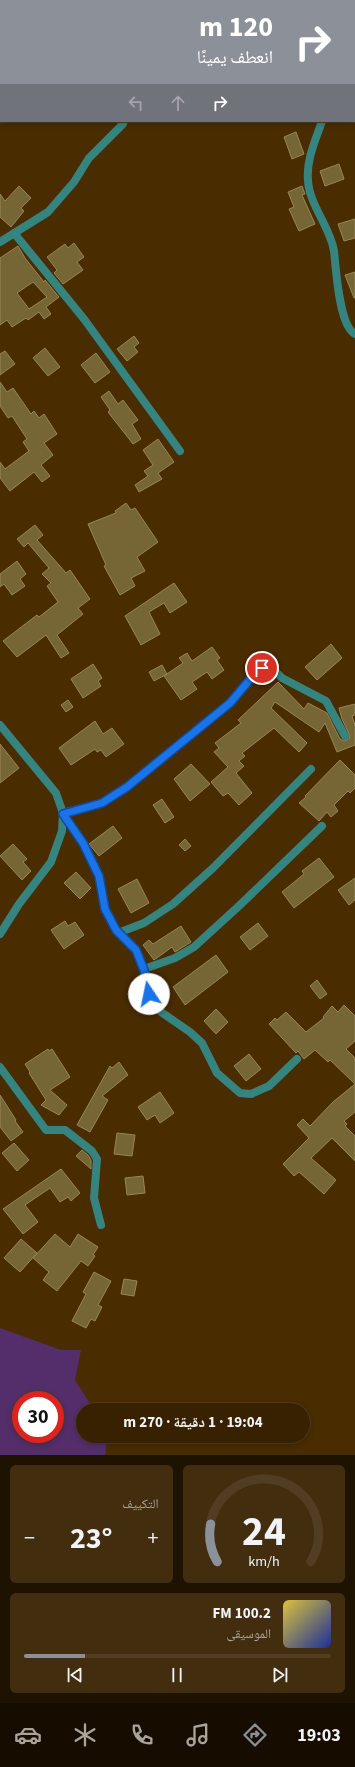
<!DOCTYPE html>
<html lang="ar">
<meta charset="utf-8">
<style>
:root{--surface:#372100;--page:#422e0f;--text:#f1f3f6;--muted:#aaa399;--line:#513e22;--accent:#8c9099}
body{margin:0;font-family:"Source Sans 3","Noto Naskh Arabic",sans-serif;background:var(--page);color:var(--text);direction:rtl;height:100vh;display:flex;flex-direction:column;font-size:15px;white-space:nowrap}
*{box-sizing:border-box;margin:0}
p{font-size:13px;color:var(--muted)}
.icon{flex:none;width:22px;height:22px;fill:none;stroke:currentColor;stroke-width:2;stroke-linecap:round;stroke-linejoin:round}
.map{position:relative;height:1455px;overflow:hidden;direction:ltr}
.drawer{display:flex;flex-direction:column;gap:10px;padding:10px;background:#1e1200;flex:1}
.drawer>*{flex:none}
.guide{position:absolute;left:0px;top:0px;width:355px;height:122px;box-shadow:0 2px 6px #0003,0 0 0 1px var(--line);direction:rtl;background:#8c9099;color:#fff;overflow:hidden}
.speed{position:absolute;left:12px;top:1391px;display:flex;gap:8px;font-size:20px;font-weight:700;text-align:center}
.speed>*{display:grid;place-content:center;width:52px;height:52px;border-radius:50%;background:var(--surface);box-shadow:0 2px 6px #0003,0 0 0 1px var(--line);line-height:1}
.speed .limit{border:6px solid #d22;background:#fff;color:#111}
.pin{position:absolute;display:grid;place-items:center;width:34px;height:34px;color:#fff;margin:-17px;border:2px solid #fff;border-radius:50%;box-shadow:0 1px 4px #0007}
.me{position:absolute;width:44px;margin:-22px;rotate:349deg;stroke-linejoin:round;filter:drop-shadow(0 0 3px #0008)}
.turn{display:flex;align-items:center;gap:14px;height:84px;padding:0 16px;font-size:18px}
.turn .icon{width:52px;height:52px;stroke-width:2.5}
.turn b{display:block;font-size:28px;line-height:34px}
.lanes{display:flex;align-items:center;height:38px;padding:0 16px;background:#0003;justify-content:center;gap:20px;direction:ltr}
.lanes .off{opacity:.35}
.big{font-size:30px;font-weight:700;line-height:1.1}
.drawer .widget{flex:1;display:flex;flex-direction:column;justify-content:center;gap:6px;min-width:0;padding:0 14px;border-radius:6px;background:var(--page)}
.drawer .dial{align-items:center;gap:0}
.dial svg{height:104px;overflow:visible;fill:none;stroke:var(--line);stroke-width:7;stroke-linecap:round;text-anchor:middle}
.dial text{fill:var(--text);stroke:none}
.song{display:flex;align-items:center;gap:12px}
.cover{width:48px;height:48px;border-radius:6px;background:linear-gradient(135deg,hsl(50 70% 55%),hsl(230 70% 35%))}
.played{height:4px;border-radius:2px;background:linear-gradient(90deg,var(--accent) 20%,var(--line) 20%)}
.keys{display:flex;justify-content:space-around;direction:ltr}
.heat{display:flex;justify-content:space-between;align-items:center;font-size:22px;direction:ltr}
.drawer .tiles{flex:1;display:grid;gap:10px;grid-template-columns:1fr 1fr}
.widget:last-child{grid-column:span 2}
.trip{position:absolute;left:76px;top:1403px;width:234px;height:40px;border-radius:20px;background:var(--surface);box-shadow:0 2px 6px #0003,0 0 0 1px var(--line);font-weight:700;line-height:40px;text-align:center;direction:rtl}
.menu{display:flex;height:64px;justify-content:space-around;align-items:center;background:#160d00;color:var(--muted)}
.menu .icon{width:28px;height:28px}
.menu .selected{color:var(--accent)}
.menu b{font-size:18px;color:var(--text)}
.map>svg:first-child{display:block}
.green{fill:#532e6a;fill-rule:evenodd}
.building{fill:#766636;stroke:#978656;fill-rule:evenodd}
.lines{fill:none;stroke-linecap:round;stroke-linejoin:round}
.minor{stroke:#368480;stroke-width:8}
.route-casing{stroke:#114b97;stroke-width:10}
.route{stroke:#1a73e8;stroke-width:7}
</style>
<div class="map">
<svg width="355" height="1455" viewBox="0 0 355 1455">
<rect width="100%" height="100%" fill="#492c00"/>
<!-- green -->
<path class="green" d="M 0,1328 L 61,1350 L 81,1350 L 75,1380 L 94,1410 L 83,1410 L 83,1436 L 108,1436 L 105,1455 L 0,1455 ZM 21,1400 L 55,1400 L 55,1434 L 21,1434 Z"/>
<!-- building -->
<g class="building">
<polygon points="296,132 304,154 292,159 284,137"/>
<polygon points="339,164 344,179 325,186 320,171"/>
<polygon points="19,186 31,198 21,208 24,211 11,227 0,217 0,194 5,201"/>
<polygon points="302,186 305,194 302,195 315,224 299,231 289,209 294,207 288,192"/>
<polygon points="355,219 355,238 344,241 338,224"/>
<polygon points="74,243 84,257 77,262 83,270 63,284 54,273 57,270 47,257 65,244 68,248"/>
<path d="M 18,246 L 25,258 L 44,282 L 45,280 L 59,297 L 46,307 L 51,314 L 44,319 L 39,312 L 28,320 L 26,318 L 12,327 L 7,320 L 0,325 L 0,258 ZM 33,282 L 47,297 L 29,309 L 17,293 Z"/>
<polygon points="355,272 355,298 354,298 345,275"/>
<polygon points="134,336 139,343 134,347 138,352 127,361 117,349"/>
<polygon points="45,348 60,367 48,376 33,358"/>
<polygon points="5,351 15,364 0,375 0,354"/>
<polygon points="96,353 110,372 95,383 81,365"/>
<polygon points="0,382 7,392 13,388 31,414 34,411 39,418 44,414 57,434 44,443 53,455 41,465 50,476 42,482 34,472 10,491 0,478 0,462 5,469 29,451 23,442 27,439 12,416 8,418 0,406"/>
<polygon points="109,391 118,404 123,400 138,420 132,424 141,439 133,444 108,412 110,410 101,397"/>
<polygon points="158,439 174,462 158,473 162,479 139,492 135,485 148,476 144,471 153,465 143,450"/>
<polygon points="126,503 131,510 135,508 158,542 137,557 145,571 131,578 135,586 120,595 104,566 106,565 88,524 116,513 115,511"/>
<polygon points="35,525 43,535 37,540 66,573 70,570 90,599 78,608 83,614 57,635 69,653 61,658 46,635 17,657 3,641 37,615 39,617 58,602 47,586 51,583 42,574 49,568 28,543 24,547 17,539"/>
<polygon points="17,561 26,574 20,579 25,586 12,595 4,584 0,587 0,574"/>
<polygon points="174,583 187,602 170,613 164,603 149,612 160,634 141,645 125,616"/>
<polygon points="331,644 342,658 317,680 305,667"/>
<polygon points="212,647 220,658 217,660 224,670 212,679 207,672 192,682 197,689 181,700 164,676 183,663 179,658 187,653 192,661"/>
<polygon points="93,664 102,678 98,681 101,686 83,698 71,679"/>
<polygon points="162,665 167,674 154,681 149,672"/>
<polygon points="278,682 304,709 308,703 327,713 340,739 344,741 349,739 350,736 342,719 339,708 355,704 355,715 352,716 355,725 355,745 337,752 325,723 319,732 275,702 271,708 307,743 299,752 274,728 242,753 245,756 239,761 244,766 236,773 252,793 239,805 228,793 223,796 211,782 228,767 214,752 219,748 215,743 241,723 238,720"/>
<polygon points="68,700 73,707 66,712 61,705"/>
<polygon points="95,721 103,734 112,728 124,744 106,757 101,750 97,752 95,749 71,765 59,748"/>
<polygon points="0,744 19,768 0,783"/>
<polygon points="340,760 355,775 355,788 350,793 348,791 334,805 338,811 331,817 327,812 319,821 299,803 306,797 305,796"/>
<polygon points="191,764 210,784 190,801 174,779"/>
<polygon points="162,799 174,817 165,823 153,805"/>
<polygon points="113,826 122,838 99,856 89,844"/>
<polygon points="185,839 191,846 185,851 179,845"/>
<polygon points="13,844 27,859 23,862 31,871 22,880 0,856"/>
<polygon points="319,858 334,877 294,908 282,892 304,874 302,871"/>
<polygon points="76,872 91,888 80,899 64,883"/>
<polygon points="355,878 355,900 349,905 338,890"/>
<polygon points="137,879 149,903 131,913 118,889"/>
<polygon points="65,921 68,926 75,922 84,935 64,949 51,930"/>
<polygon points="258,923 268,936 250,950 240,937"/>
<polygon points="181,926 191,942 175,952 172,947 154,960 143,945 149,940 153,944"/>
<polygon points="216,955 228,972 185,1005 173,987"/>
<polygon points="317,980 327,994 320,999 310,986"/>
<polygon points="344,1005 355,1016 355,1041 346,1049 355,1058 355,1112 344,1121 347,1124 345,1126 355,1136 355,1161 332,1138 311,1158 336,1180 324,1194 299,1172 294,1176 283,1164 309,1138 297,1125 303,1119 310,1126 333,1102 355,1084 330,1060 328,1062 315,1050 304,1059 298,1051 296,1053 269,1024 275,1018 277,1020 286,1012 306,1032 324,1018 323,1017 332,1006 338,1012"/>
<polygon points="216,1009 228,1022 216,1034 204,1021"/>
<polygon points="48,1049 49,1051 52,1049 70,1077 50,1090 67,1105 59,1115 41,1105 46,1100 29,1073 30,1072 25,1064"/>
<polygon points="249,1054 261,1069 246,1081 234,1066"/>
<polygon points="119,1062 128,1075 102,1096 108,1100 90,1132 77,1125 110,1066 112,1068"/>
<polygon points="160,1092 174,1113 160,1123 155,1115 147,1120 138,1107"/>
<polygon points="0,1095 16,1120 15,1121 23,1132 11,1141 0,1127"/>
<polygon points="117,1133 135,1135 132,1156 114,1154"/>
<polygon points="14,1143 29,1160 17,1171 2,1153"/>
<polygon points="82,1150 88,1155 91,1160 91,1169 76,1156"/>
<polygon points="61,1169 80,1193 71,1201 68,1197 60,1202 50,1188 25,1205 38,1222 23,1234 3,1209"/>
<polygon points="143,1176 145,1193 127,1195 125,1178"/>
<polygon points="55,1234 70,1247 78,1234 98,1247 93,1255 95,1256 88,1266 81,1261 57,1291 43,1280 49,1272 33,1258"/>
<polygon points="21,1239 37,1253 20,1272 4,1258"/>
<polygon points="94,1272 111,1281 98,1305 102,1307 95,1321 91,1319 86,1328 72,1321 86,1294 83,1292"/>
<polygon points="124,1279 137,1281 134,1296 121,1294"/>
</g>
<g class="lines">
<!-- minor -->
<g class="minor">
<polyline points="255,0 255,1"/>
<polyline points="354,97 355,97"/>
<path d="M 322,121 C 316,139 306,160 308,180 C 309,205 330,226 334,251 C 336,269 339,326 355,334"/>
<polyline points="14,233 84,319 180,451"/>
<polyline points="0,242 48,212 74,182 89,158 123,124 124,121"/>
<polyline points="0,725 56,793 63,813 62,831 51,862 19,904 0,934"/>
<polyline points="118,933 144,923 173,904 213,868 311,769"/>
<polyline points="144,969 175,958 194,947 240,905 322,826"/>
<polyline points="297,1059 269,1086 251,1094 240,1093 217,1073 202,1043 190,1032 161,1012 149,994 144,969 136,950 116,930 105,909 99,876 83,843 63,813 103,803 127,787 230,703 258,670 262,668 275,671 282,678 326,701 345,736"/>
<polyline points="0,1067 46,1130 65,1130 92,1151 97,1159 94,1198 101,1225"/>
</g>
</g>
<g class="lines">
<defs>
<polyline id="route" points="149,994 144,970 136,950 116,930 105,909 99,876 83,843 63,814 102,803 127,787 230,703 258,670 262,668"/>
</defs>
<!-- route casing -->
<use href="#route" class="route-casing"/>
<!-- route -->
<use href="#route" class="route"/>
</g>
</svg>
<div class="speed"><div class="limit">30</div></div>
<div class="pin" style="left:262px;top:668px;background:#d93025"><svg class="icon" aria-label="arrive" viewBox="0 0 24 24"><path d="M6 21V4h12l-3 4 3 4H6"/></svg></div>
<svg class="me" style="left:149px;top:994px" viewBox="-20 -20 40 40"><circle r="19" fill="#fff"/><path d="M0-13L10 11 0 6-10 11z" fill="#1a73e8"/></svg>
<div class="trip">19:04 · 1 دقيقة · 270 m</div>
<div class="guide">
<div class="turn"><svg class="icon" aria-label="right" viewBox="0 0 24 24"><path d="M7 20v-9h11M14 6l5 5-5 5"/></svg><div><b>120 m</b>انعطف يمينًا</div></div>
<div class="lanes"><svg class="icon off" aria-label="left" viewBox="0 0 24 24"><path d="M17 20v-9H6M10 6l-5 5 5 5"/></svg><svg class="icon off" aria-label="ahead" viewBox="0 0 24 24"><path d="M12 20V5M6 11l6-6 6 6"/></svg><svg class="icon" aria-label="right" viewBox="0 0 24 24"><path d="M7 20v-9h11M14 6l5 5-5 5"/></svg></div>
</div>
</div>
<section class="drawer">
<div class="tiles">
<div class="widget dial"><svg viewBox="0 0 100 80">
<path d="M14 69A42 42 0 1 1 86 69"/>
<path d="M14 69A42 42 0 0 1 9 40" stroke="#8c9099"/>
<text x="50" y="56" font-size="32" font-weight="700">24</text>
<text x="50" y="72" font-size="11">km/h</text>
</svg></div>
<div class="widget"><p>التكييف</p>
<div class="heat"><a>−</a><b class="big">23°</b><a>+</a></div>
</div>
<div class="widget">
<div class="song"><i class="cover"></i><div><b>100.2 FM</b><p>الموسيقى</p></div></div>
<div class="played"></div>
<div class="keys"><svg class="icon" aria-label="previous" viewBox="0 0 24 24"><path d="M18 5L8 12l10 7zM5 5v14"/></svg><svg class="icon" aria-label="pause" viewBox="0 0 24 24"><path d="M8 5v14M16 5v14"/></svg><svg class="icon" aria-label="next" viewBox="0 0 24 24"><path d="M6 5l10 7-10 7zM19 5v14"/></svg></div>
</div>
</div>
</section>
<nav class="menu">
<b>19:03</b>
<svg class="icon selected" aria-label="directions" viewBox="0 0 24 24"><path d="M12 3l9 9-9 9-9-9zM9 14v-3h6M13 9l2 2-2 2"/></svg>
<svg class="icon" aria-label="music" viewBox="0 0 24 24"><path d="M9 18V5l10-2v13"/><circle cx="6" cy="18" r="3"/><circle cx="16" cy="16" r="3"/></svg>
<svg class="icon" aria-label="phone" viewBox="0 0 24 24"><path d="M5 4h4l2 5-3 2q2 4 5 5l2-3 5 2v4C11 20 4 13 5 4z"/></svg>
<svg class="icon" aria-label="climate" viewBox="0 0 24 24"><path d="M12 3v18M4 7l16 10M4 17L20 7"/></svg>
<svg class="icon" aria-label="car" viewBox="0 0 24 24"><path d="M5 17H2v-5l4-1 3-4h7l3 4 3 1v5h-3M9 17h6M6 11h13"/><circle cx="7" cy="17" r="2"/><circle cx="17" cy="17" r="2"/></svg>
</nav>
